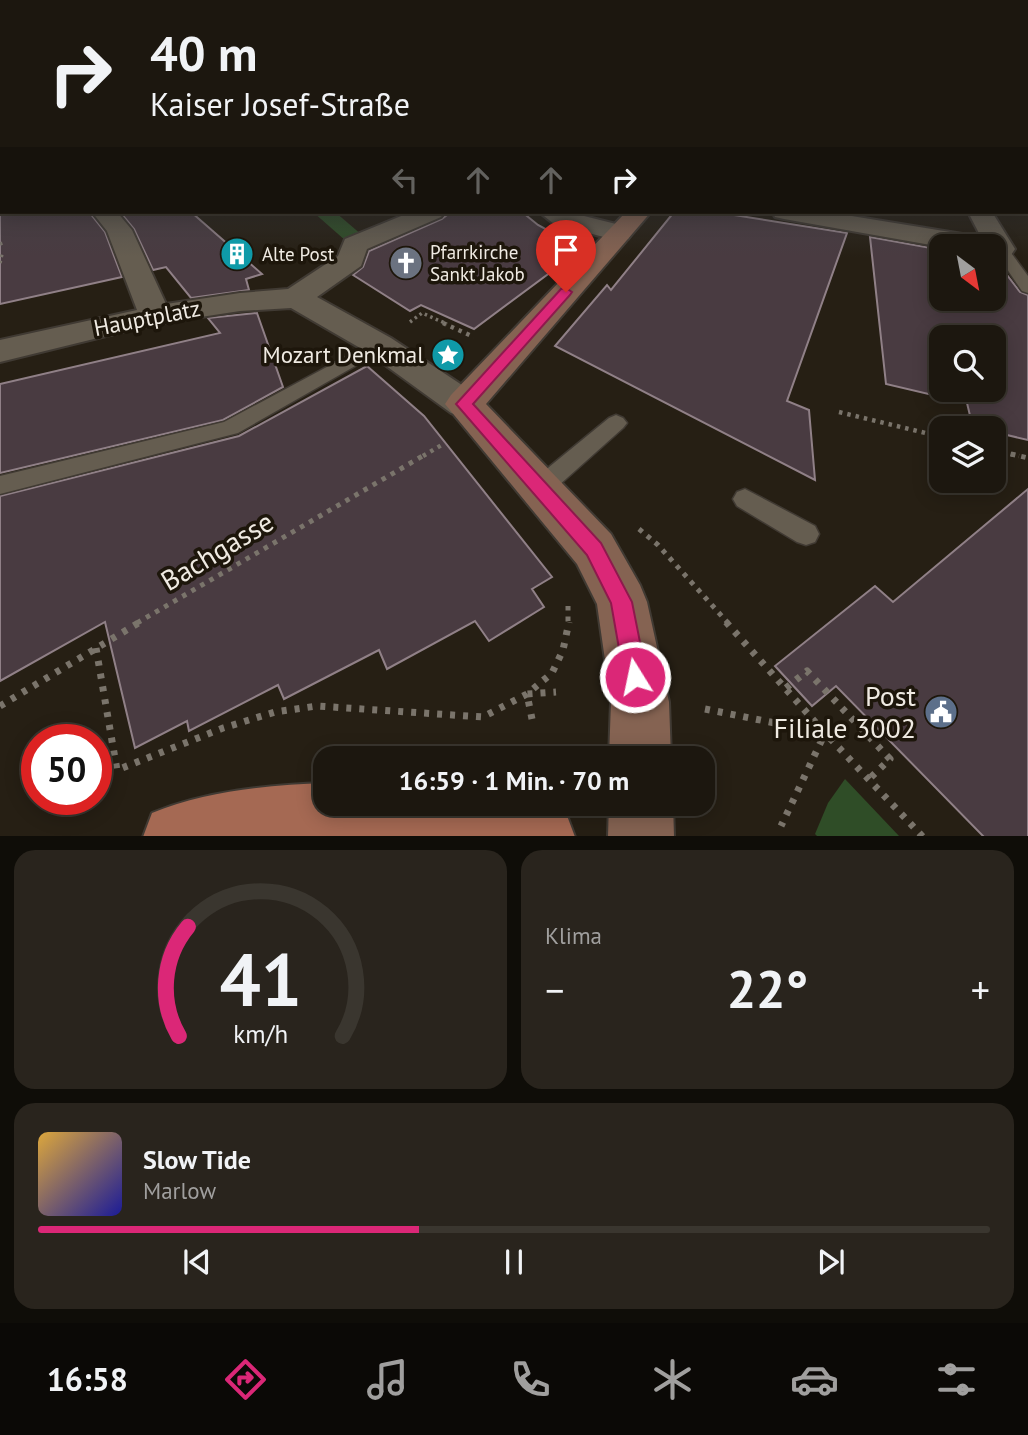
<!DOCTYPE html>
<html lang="de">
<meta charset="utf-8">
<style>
:root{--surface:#1c170f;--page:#29241d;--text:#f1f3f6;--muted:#a09f9e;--line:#3a362f;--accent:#db2777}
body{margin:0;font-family:"PT Sans",sans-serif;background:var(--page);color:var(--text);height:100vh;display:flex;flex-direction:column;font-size:26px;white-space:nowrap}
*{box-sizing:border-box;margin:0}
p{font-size:23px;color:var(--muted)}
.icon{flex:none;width:38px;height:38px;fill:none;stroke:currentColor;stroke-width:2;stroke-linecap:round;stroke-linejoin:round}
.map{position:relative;height:836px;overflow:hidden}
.sheet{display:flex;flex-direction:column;gap:14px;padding:14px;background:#0f0d08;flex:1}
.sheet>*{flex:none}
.banner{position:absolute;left:0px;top:0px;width:1029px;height:214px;box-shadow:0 4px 18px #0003,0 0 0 2px var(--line);background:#1c170f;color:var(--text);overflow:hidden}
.needle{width:46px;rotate:148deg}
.tools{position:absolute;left:929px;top:234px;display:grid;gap:14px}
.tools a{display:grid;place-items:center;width:77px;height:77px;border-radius:14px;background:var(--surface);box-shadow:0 4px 18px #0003,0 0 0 2px var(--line);font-size:35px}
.speed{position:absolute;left:21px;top:724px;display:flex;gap:14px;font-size:35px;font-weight:700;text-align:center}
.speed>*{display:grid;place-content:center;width:91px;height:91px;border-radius:50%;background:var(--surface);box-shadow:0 4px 18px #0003,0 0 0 2px var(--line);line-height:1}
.speed .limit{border:10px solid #d22;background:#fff;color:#111}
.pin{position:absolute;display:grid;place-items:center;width:60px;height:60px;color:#fff;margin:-72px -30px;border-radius:50% 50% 50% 0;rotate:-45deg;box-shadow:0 0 7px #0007}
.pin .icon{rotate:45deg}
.me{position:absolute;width:77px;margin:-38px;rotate:350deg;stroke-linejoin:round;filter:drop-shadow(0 0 5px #0008)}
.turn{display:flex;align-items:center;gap:24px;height:147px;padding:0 35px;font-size:32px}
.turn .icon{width:91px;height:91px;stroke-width:2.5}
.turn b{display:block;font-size:49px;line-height:60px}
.lanes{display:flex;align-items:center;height:66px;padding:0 35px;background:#0003;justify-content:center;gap:35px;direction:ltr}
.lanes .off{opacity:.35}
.big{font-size:52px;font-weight:800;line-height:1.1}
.sheet .widget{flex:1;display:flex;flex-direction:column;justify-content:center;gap:10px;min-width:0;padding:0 24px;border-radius:21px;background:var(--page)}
.sheet .dial{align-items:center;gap:0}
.dial svg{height:182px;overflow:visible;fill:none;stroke:var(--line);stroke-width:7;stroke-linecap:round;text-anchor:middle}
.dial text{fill:var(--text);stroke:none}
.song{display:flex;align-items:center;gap:21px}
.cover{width:84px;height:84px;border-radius:10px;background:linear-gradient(135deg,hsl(40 70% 55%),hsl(240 70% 35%))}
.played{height:7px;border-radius:4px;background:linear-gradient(90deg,var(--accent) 40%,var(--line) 40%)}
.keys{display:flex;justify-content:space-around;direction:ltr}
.heat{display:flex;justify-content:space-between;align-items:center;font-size:38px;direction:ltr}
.sheet .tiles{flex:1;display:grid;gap:14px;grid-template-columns:1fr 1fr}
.widget:last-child{grid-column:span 2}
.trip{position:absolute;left:313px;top:746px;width:402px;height:70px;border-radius:21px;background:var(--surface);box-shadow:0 4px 18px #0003,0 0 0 2px var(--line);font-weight:800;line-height:70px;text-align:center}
.tab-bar{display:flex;height:112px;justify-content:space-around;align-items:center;background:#0b0906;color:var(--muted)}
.tab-bar .icon{width:49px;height:49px}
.tab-bar .selected{color:var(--accent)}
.tab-bar b{font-size:32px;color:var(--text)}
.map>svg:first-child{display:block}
.green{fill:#2f4d27}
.building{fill:#493b41;stroke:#908087;stroke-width:2;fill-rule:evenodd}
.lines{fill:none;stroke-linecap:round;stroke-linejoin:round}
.lane-casing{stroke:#403a33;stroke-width:3}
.street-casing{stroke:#403a33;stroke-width:4}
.secondary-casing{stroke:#403a33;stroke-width:4}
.primary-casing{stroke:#403a33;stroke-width:4}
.path-far3{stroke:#7a746b;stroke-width:3.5;stroke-dasharray:2.5 3.5;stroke-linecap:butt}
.path-far2{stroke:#7a746b;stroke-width:4.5;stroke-dasharray:3.5 5;stroke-linecap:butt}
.path-far1{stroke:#7a746b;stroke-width:5;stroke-dasharray:4.5 6;stroke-linecap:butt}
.path{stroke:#7a746b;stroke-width:7;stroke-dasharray:5 8;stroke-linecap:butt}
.lane{fill:#655d50;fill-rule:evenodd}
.street{fill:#655d50;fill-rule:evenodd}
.secondary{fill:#856352;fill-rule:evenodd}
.primary{fill:#a56953;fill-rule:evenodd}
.route{fill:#db2777;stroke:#8e194d;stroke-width:2}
.labels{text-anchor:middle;stroke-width:7;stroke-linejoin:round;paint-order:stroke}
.far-poi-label{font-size:19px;fill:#efeae2;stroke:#1d160b;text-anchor:start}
.street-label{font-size:23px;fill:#efeae2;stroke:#1d160b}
.poi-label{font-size:23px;fill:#efeae2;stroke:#1d160b;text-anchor:end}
.near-street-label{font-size:28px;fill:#efeae2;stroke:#1d160b}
.near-poi-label{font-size:28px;fill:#efeae2;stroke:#1d160b;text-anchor:end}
</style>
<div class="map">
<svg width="1028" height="837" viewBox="0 0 1028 837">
<rect width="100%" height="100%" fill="#261f14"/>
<!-- green -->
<g class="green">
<polygon points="313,212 335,212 362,235 346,241"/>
<polygon points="845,779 899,836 818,837 815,834 828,803"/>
</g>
<!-- building -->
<g class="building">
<polygon points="0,212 89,212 105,232 122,277 0,304"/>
<polygon points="120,212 191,212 262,274 246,279 249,290 191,298 166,267 153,270 134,229"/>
<polygon points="451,212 522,212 538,225 582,249 474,329 421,305 410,311 353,275 363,267 369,251 442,219"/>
<polygon points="674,212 715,212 847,233 787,401 809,410 815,480 555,346 607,285 611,290"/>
<path d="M 870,237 L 942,250 L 942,299 L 994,299 L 994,258 L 1020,292 L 1028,295 L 1028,440 L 994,432 L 994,429 L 973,428 L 967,403 L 886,384 ZM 942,338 L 994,338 L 994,390 L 942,390 Z"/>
<polygon points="257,313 283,387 223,420 0,473 0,384 220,333 208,318"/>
<polygon points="367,366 424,416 552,577 532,589 544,607 489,641 475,621 387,669 379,650 284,699 278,685 189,731 187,721 135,748 105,622 0,681 0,496 239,436"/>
<polygon points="1028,489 1028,837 984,837 836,686 812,706 775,666 875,586 893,602"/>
</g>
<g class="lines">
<defs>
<g id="lane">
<polygon points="1001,245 1006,246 1028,276 1028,293 1022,291 994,250"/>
<polygon points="379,339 388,345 385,349 238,433 0,494 0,476 224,422"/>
<polygon points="616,415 623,418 627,423 623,428 548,495 540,497 532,495 528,488 532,481 609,418"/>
<polygon points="745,489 815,526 819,534 815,542 806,545 797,542 737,506 733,499 737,492"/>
</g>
<g id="street">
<rect x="0" y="168" width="2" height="14"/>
<polygon points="92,212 117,212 132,230 166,304 240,293 288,289 338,256 345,239 411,212 444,212 441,217 367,249 361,266 317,297 391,338 477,395 483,404 477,413 464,417 451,413 367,352 291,308 240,311 155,324 0,362 0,340 137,310 107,231"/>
<polygon points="539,212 568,212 628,227 632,233 628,239 619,241 554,224"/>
<polygon points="772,212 827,212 981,237 968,212 992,212 1015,249 1011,255 994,255 994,247 942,247 784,219 775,217"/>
</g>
<g id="secondary">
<polygon points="626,212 651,212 486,404 611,534 640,585 647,602 669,702 671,758 609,758 611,702 597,604 577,564 445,404 451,395"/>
<polygon points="609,803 673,803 674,837 608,837"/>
</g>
<path id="primary" d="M 326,783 L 326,803 L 542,804 L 566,813 L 575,837 L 143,837 L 152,813 C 206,791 268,785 326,783 Z"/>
</defs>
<!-- lane casing -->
<use href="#lane" class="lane-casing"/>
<!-- street casing -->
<use href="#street" class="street-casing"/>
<!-- secondary casing -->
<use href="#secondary" class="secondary-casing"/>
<!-- primary casing -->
<use href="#primary" class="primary-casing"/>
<!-- path-far3 -->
<g class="path-far3">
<polyline points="0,244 3,243"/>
<polyline points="0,263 2,254"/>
<polyline points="410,322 422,313 447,324"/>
</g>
<!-- path-far2 -->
<g class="path-far2">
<polyline points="443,323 474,337"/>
<polyline points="839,412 942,437"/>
<polyline points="994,450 1019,456"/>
<polyline points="423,456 445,443"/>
</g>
<!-- path-far1 -->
<g class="path-far1">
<polyline points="1011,454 1028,458"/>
<polyline points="639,529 658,545 728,623"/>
<polyline points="568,606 568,623"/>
<polyline points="137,623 426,454"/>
</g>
<!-- path -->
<g class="path">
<polyline points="726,622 825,733 923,837"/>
<polyline points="96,648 117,770 223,728 275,712 317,706 483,717 527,694 552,673 563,650 569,622"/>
<polyline points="786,688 807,671 890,759 869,779"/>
<polyline points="0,706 140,622"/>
<polyline points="705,709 825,733 781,826"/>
<polyline points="532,719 527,694 556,692"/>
</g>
<!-- lane -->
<use href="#lane" class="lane"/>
<!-- street -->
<use href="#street" class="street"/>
<!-- secondary -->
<use href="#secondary" class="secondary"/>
<!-- primary -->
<use href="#primary" class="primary"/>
</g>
<!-- sky -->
<linearGradient id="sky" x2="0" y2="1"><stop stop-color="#15110b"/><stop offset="0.54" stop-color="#414245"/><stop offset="1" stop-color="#414245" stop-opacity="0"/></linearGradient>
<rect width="1028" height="257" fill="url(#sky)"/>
<!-- route -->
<polygon class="route" points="566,288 572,292 570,295 473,404 601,543 632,602 647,677 643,685 635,688 627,685 624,677 611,603 587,555 456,404 561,289"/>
<!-- icons -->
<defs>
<symbol id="building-disc" viewBox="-11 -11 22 22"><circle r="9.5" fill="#0f9aa8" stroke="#1d160b"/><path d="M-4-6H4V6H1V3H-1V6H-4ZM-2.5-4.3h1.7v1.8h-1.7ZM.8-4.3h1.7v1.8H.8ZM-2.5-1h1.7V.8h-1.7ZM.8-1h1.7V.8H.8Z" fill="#fff"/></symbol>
<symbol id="church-disc" viewBox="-11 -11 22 22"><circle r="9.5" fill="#6b7280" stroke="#1d160b"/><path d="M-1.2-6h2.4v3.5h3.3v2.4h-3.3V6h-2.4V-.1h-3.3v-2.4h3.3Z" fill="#fff"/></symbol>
<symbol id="sight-disc" viewBox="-11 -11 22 22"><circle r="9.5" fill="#0f9aa8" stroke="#1d160b"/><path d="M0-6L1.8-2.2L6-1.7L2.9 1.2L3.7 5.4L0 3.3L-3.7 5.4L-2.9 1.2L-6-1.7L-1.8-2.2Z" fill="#fff"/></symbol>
<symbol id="civic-disc" viewBox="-11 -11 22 22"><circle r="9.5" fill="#5c6f8a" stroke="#1d160b"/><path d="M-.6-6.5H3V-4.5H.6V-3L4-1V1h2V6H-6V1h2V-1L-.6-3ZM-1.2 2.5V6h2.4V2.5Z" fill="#fff"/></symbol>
</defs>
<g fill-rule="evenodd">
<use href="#building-disc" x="218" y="235" width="38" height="38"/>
<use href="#church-disc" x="387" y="244" width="38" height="38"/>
<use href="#sight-disc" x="429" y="336" width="38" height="38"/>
<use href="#civic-disc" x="922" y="693" width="38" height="38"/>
</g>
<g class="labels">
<!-- far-poi labels -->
<g class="far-poi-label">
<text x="430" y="259">Pfarrkirche<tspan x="430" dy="22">Sankt Jakob</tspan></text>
<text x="262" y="261">Alte Post</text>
</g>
<!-- street labels -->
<g class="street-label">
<text transform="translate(147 318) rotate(-11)" y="8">Hauptplatz</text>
</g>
<!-- poi labels -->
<g class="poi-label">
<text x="424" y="363">Mozart Denkmal</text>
</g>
<!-- near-street labels -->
<g class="near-street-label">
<text transform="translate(217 551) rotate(-31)" y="10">Bachgasse</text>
</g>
<!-- near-poi labels -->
<g class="near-poi-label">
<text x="916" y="706">Post<tspan x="916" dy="32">Filiale 3002</tspan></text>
</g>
</g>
</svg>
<div class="tools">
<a><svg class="needle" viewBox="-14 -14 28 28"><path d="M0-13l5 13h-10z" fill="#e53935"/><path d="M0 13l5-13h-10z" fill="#a09f9e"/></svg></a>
<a><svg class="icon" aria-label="search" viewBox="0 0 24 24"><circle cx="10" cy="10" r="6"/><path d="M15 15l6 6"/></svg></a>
<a><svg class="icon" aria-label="layers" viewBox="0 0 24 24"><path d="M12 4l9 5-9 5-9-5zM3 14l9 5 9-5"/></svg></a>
</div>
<div class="speed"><div class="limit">50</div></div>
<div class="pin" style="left:566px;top:292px;background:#d93025"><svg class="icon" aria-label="arrive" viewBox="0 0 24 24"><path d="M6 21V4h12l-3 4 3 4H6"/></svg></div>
<svg class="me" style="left:635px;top:677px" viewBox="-20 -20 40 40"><circle r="17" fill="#db2777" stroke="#fff" stroke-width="3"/><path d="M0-11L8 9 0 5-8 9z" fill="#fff"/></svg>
<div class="trip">16:59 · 1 Min. · 70 m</div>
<div class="banner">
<div class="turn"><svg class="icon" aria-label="right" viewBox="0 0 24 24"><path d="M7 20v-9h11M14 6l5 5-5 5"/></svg><div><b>40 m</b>Kaiser Josef-Straße</div></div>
<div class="lanes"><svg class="icon off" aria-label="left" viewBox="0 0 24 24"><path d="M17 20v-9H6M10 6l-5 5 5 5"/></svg><svg class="icon off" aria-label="ahead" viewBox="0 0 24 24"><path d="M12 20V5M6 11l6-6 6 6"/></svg><svg class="icon off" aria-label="ahead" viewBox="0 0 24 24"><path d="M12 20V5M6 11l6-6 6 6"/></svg><svg class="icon" aria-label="right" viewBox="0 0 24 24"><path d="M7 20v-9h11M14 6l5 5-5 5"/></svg></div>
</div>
</div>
<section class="sheet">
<div class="tiles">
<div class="widget dial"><svg viewBox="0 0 100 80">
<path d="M14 69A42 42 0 1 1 86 69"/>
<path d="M14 69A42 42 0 0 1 18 21" stroke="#db2777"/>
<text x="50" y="56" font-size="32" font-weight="700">41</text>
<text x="50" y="72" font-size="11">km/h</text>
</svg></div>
<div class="widget"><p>Klima</p>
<div class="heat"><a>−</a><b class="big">22°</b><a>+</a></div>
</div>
<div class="widget">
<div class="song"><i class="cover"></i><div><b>Slow Tide</b><p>Marlow</p></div></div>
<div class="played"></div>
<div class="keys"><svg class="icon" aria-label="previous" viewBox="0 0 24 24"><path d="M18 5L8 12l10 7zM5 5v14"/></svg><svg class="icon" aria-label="pause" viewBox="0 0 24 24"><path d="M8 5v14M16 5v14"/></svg><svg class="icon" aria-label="next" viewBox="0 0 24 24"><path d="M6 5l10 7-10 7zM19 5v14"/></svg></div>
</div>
</div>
</section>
<nav class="tab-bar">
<b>16:58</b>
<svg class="icon selected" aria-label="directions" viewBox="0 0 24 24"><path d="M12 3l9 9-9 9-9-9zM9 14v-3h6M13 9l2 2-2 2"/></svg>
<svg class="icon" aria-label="music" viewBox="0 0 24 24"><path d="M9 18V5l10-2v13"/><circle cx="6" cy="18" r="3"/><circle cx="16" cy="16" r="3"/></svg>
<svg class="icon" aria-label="phone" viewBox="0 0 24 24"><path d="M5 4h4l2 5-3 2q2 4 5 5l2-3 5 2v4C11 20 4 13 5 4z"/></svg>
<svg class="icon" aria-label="climate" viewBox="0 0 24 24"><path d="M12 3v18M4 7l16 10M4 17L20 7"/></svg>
<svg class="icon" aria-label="car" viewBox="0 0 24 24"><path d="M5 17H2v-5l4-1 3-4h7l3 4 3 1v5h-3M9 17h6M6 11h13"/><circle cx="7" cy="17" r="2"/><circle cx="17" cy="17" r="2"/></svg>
<svg class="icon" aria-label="filters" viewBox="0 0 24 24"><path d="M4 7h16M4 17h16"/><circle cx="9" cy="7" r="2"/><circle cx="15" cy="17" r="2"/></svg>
</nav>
